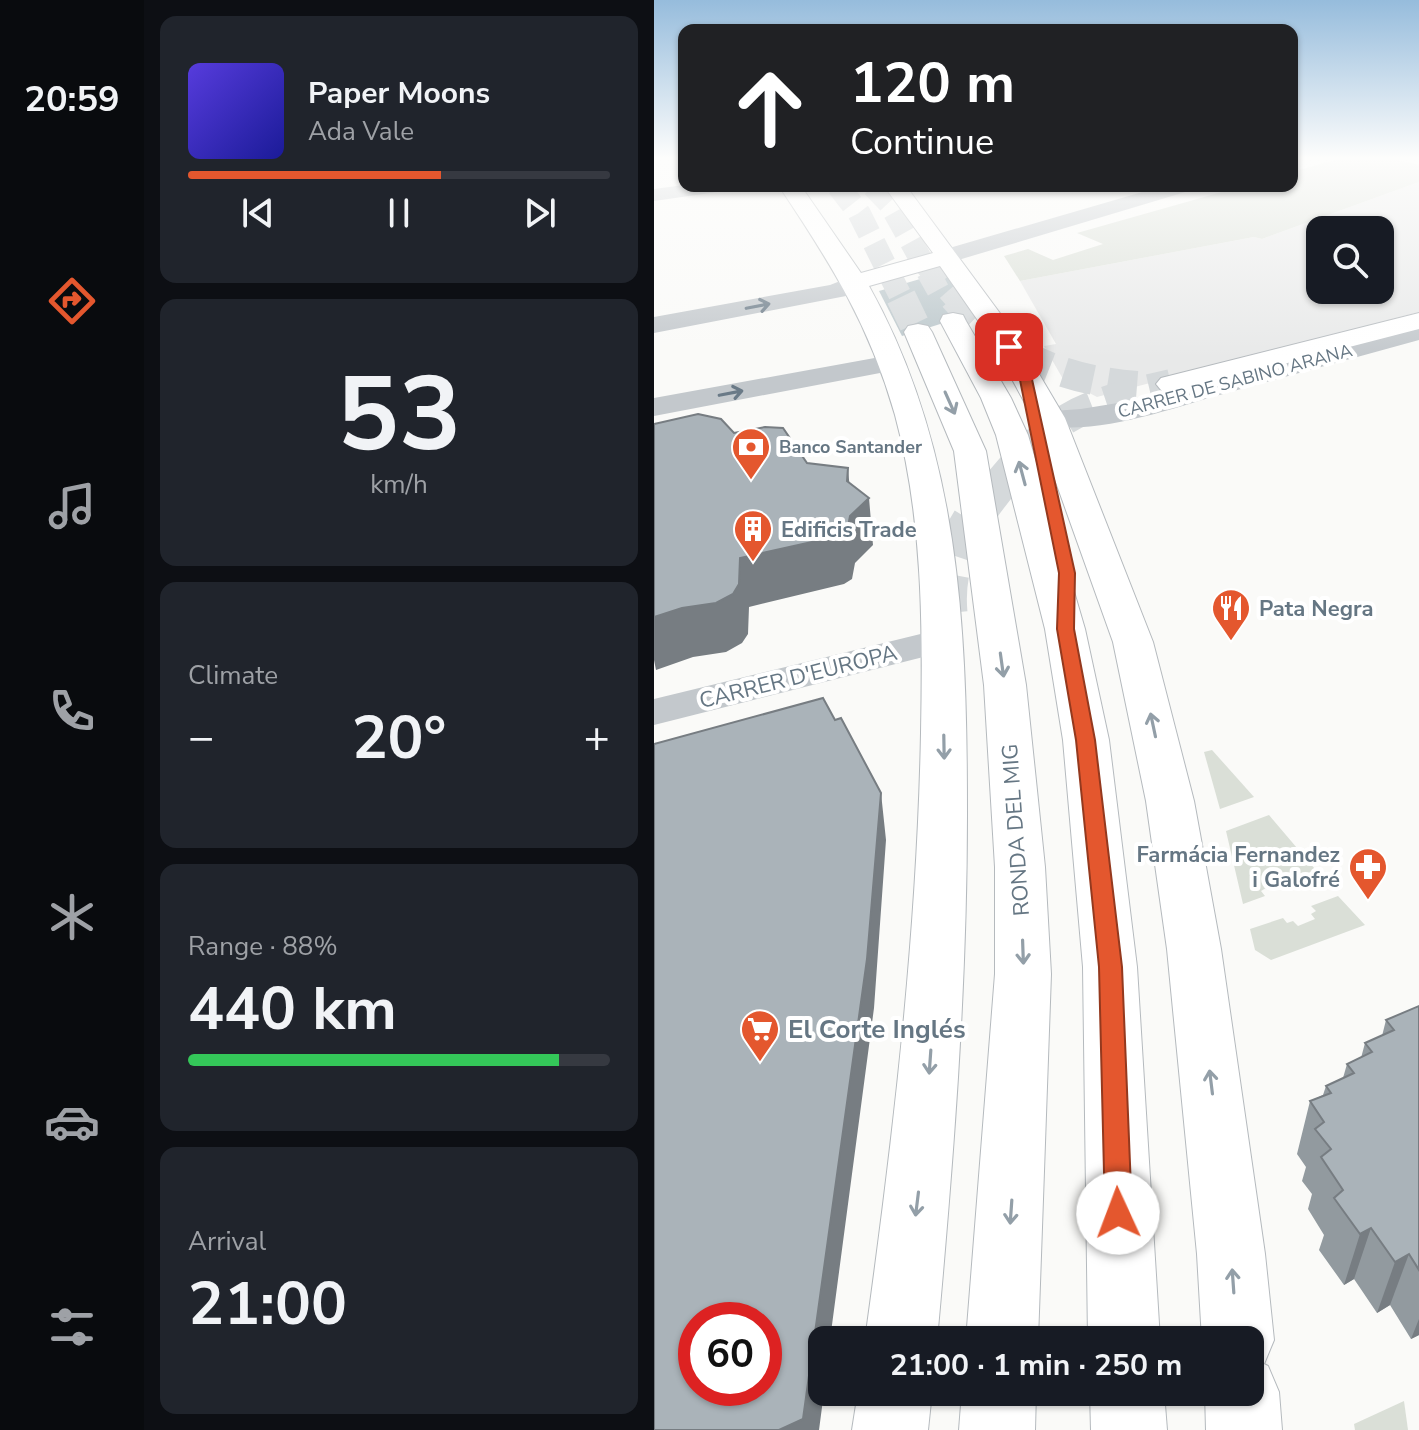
<!DOCTYPE html>
<meta charset="utf-8">
<style>
:root{--surface:#171b24;--page:#20242c;--text:#f1f3f6;--muted:#9ea1a6;--line:#363941;--accent:#e4572e}
body{margin:0;font-family:"Nunito Sans",sans-serif;background:var(--page);color:var(--text);height:100vh;display:flex;flex-direction:column;font-size:30px;white-space:nowrap}
*{box-sizing:border-box;margin:0}
p{font-size:26px;color:var(--muted)}
.icon{flex:none;width:44px;height:44px;fill:none;stroke:currentColor;stroke-width:2;stroke-linecap:round;stroke-linejoin:round}
.map{position:relative;flex:1;overflow:hidden}
.panel{display:flex;flex-direction:column;gap:16px;padding:16px;background:#0d0f14;width:510px}
.panel>*{flex:none}
.top-card{position:absolute;left:24px;top:24px;width:620px;height:168px;border-radius:16px;box-shadow:0 2px 6px #0004;background:#202124;color:#fff;overflow:hidden}
.controls{position:absolute;left:652px;top:216px;display:grid;gap:16px}
.controls a{display:grid;place-items:center;width:88px;height:88px;border-radius:16px;background:var(--surface);box-shadow:0 2px 6px #0004;font-size:40px}
.speed{position:absolute;left:24px;top:1302px;display:flex;gap:16px;font-size:40px;font-weight:700;text-align:center}
.speed>*{display:grid;place-content:center;width:104px;height:104px;border-radius:50%;background:var(--surface);box-shadow:0 2px 6px #0004;line-height:1}
.speed .limit{border:12px solid #d22;background:#fff;color:#111}
.pin{position:absolute;display:grid;place-items:center;width:68px;height:68px;color:#fff;margin:-34px;border-radius:16px;box-shadow:0 4px 12px #0006}
.me{position:absolute;width:88px;margin:-44px;rotate:358deg;stroke-linejoin:round;filter:drop-shadow(0 0 6px #0008)}
.turn{display:flex;align-items:center;gap:28px;height:168px;padding:0 40px;font-size:36px}
.turn .icon{width:104px;height:104px;stroke-width:2.5}
.turn b{display:block;font-size:56px;line-height:68px}
.big{font-size:60px;font-weight:700;line-height:1.1}
.panel .widget{flex:1;display:flex;flex-direction:column;justify-content:center;gap:12px;min-width:0;padding:0 28px;border-radius:16px;background:var(--page)}
.panel .dial{align-items:center;gap:0}
.dial b{font-size:104px;line-height:1}
.song{display:flex;align-items:center;gap:24px}
.cover{width:96px;height:96px;border-radius:12px;background:linear-gradient(135deg,hsl(250 70% 55%),hsl(240 70% 35%))}
.played{height:8px;border-radius:4px;background:linear-gradient(90deg,var(--accent) 60%,var(--line) 60%)}
.keys{display:flex;justify-content:space-around;direction:ltr}
.heat{display:flex;justify-content:space-between;align-items:center;font-size:44px;direction:ltr}
.charge{height:12px;border-radius:6px;background:linear-gradient(90deg,#34c759 88%,var(--line) 0)}
.trip{position:absolute;left:154px;top:1326px;width:456px;height:80px;border-radius:16px;background:var(--surface);box-shadow:0 2px 6px #0004;font-weight:700;line-height:80px;text-align:center}
main{display:flex;flex:1;min-height:0}
.dock{display:flex;flex-direction:column;width:144px;justify-content:space-around;align-items:center;background:#090b0e;color:var(--muted)}
.dock .icon{width:56px;height:56px}
.dock .on{color:var(--accent)}
.dock b{font-size:36px;color:var(--text)}
.map>svg:first-child{display:block}
.built{fill:#e8e9e9;fill-rule:evenodd}
.green{fill:#dadfd7}
.water{fill:#bbc7cb}
.lines{fill:none;stroke-linecap:round;stroke-linejoin:round}
.major-tunnel-far2{stroke:#d5d9db;stroke-width:23;stroke-dasharray:23 11;stroke-linecap:butt}
.major-tunnel-far1{stroke:#d5d9db;stroke-width:30;stroke-dasharray:30 15;stroke-linecap:butt}
.major-tunnel{stroke:#d5d9db;stroke-width:39;stroke-dasharray:39 19;stroke-linecap:butt}
.major-casing{stroke:#b5babe;stroke-width:2}
.minor{fill:#c3c8cc;fill-rule:evenodd}
.major{fill:#fff;fill-rule:evenodd}
.wall{fill:#929a9f}
.shaded-wall{fill:#777d82}
.building{fill:#aab3b9;stroke:#777d82;stroke-width:2;fill-rule:evenodd}
.oneway{stroke:#6a7a87}
.oneway2{stroke:#939fa8}
.route{fill:#e4572e;stroke:#94391e;stroke-width:2}
.labels{text-anchor:middle;stroke-width:8;stroke-linejoin:round;paint-order:stroke}
.far-street-label{font-size:18px;fill:#657683;stroke:#fff}
.far-poi-label{font-size:18px;font-weight:bold;fill:#657683;stroke:#fff;text-anchor:start}
.poi-label{font-size:22px;font-weight:bold;fill:#657683;stroke:#fff;text-anchor:start}
.street-label{font-size:22px;fill:#657683;stroke:#fff}
.near-poi-label{font-size:26px;font-weight:bold;fill:#657683;stroke:#fff;text-anchor:start}
</style>
<main>
<nav class="dock">
<b>20:59</b>
<svg class="icon on" aria-label="directions" viewBox="0 0 24 24"><path d="M12 3l9 9-9 9-9-9zM9 14v-3h6M13 9l2 2-2 2"/></svg>
<svg class="icon" aria-label="music" viewBox="0 0 24 24"><path d="M9 18V5l10-2v13"/><circle cx="6" cy="18" r="3"/><circle cx="16" cy="16" r="3"/></svg>
<svg class="icon" aria-label="phone" viewBox="0 0 24 24"><path d="M5 4h4l2 5-3 2q2 4 5 5l2-3 5 2v4C11 20 4 13 5 4z"/></svg>
<svg class="icon" aria-label="climate" viewBox="0 0 24 24"><path d="M12 3v18M4 7l16 10M4 17L20 7"/></svg>
<svg class="icon" aria-label="car" viewBox="0 0 24 24"><path d="M5 17H2v-5l4-1 3-4h7l3 4 3 1v5h-3M9 17h6M6 11h13"/><circle cx="7" cy="17" r="2"/><circle cx="17" cy="17" r="2"/></svg>
<svg class="icon" aria-label="filters" viewBox="0 0 24 24"><path d="M4 7h16M4 17h16"/><circle cx="9" cy="7" r="2"/><circle cx="15" cy="17" r="2"/></svg>
</nav>
<section class="panel">
<div class="widget">
<div class="song"><i class="cover"></i><div><b>Paper Moons</b><p>Ada Vale</p></div></div>
<div class="played"></div>
<div class="keys"><svg class="icon" aria-label="previous" viewBox="0 0 24 24"><path d="M18 5L8 12l10 7zM5 5v14"/></svg><svg class="icon" aria-label="pause" viewBox="0 0 24 24"><path d="M8 5v14M16 5v14"/></svg><svg class="icon" aria-label="next" viewBox="0 0 24 24"><path d="M6 5l10 7-10 7zM19 5v14"/></svg></div>
</div>
<div class="widget dial"><b>53</b><p>km/h</p></div>
<div class="widget"><p>Climate</p>
<div class="heat"><a>−</a><b class="big">20°</b><a>+</a></div>
</div>
<div class="widget"><p>Range · 88%</p><b class="big">440 km</b><div class="charge"></div></div>
<div class="widget"><p>Arrival</p><b class="big">21:00</b></div>
</section>
<div class="map">
<svg width="765" height="1430" viewBox="0 0 765 1430">
<rect width="100%" height="100%" fill="#fafaf8"/>
<!-- built -->
<path class="built" d="M 765,182 L 765,312 L 443,397 L 409,379 L 390,346 L 402,344 L 366,281 L 600,237 L 608,239 ZM 666,230 L 726,230 L 726,290 L 666,290 Z"/>
<!-- green -->
<g class="green">
<path d="M 684,159 C 712,159 738,157 765,165 L 765,182 L 608,239 L 600,237 L 366,281 L 350,256 L 374,249 L 399,260 L 449,244 L 423,233 L 589,186 L 638,186 L 638,172 Z"/>
<polygon points="558,750 600,797 566,809 550,752"/>
<polygon points="615,815 666,875 640,885 626,878 609,884 612,888 607,891 611,896 589,904 572,831"/>
<polygon points="684,896 711,925 617,960 601,950 596,929 629,918 633,923 639,921 644,926 661,919 657,914 662,911 657,906"/>
<polygon points="750,1401 754,1430 701,1430 700,1424"/>
</g>
<!-- water -->
<polygon class="water" points="290,272 318,314 248,336 225,291"/>
<g class="lines">
<!-- major-tunnel-far2 -->
<g class="major-tunnel-far2">
<polyline points="184,186 205,213 248,299"/>
<polyline points="219,186 236,204 284,290"/>
<polyline points="272,265 302,299"/>
</g>
<!-- major-tunnel-far1 -->
<g class="major-tunnel-far1">
<polyline points="247,297 264,332"/>
<path d="M 300,297 C 349,355 408,380 483,386"/>
<path d="M 346,481 C 403,412 432,404 517,384"/>
</g>
<!-- major-tunnel -->
<path class="major-tunnel" d="M 294,613 C 289,557 314,521 348,479"/>
<defs>
<g id="major">
<path d="M 125,186 L 147,186 L 207,273 L 279,253 L 230,186 L 252,186 L 362,335 L 411,418 L 499,642 L 540,801 L 567,949 L 611,1254 L 620,1340 L 610,1364 L 614,1366 L 625,1392 L 628,1430 L 552,1430 L 551,1392 L 596,1392 L 596,1340 L 548,1340 L 543,1254 L 513,949 L 492,801 L 459,642 L 379,418 L 334,335 L 286,266 L 215,286 C 307,451 313,631 313,815 C 313,990 299,1165 283,1340 L 211,1340 C 239,1138 263,937 267,733 C 269,627 269,519 241,415 C 215,324 177,264 125,186 Z"/>
<polygon points="299,313 309,315 312,321 357,398 374,435 431,629 455,740 483,967 506,1340 434,1340 429,967 409,740 391,629 342,435 327,398 286,321 289,315"/>
<polygon points="765,313 765,329 517,393 507,390 502,384 507,378"/>
<polygon points="264,324 274,326 278,332 332,451 372,685 391,867 397,974 384,1340 312,1340 341,974 341,867 330,685 300,451 250,332 254,326"/>
<polygon points="204,1392 278,1392 274,1430 198,1430"/>
<polygon points="308,1392 382,1392 381,1430 305,1430"/>
<polygon points="436,1392 510,1392 513,1430 437,1430"/>
</g>
</defs>
<!-- major casing -->
<use href="#major" class="major-casing"/>
<!-- minor -->
<g class="minor">
<polygon points="30,185 30,186 73,186 63,192 0,201 0,189"/>
<polygon points="509,186 541,186 538,190 301,261 285,261 282,256 285,251"/>
<polygon points="199,276 208,278 211,283 192,296 0,333 0,317 176,285"/>
<path d="M 765,324 L 765,340 C 702,357 639,375 576,392 C 521,407 440,438 385,424 L 380,418 L 385,412 L 427,409 L 482,400 Z"/>
<polygon points="237,355 247,357 251,363 247,369 0,416 0,398"/>
<polygon points="287,629 301,633 306,641 301,649 0,725 0,699"/>
</g>
<!-- major -->
<use href="#major" class="major"/>
</g>
<!-- wall -->
<polygon class="wall" points="765,1006 765,1335 757,1339 736,1305 723,1313 700,1279 690,1285 665,1250 670,1235 654,1209 658,1194 648,1181 652,1167 643,1154 656,1101 669,1095 672,1086 689,1078 693,1064 707,1058 711,1043 728,1036 732,1020"/>
<!-- shaded-wall -->
<g class="shaded-wall">
<polygon points="194,468 198,514 215,498 219,545 201,563 198,579 190,584 95,607 94,634 88,643 72,652 39,657 2,670 0,660 0,617 28,608 86,558 193,481"/>
<polygon points="227,793 232,840 220,1008 176,1340 168,1340 168,1392 170,1392 165,1430 125,1430"/>
<polygon points="717,1228 700,1279 690,1285 706,1234"/>
<polygon points="755,1254 736,1305 723,1313 741,1262"/>
<polygon points="765,1319 765,1335 757,1339"/>
</g>
<!-- building -->
<g class="building">
<polygon points="44,414 67,419 80,433 111,427 129,428 153,463 194,468 193,481 215,498 196,516 193,532 185,536 86,558 85,584 79,594 62,603 28,608 0,617 0,424"/>
<path d="M 169,698 L 181,720 L 187,718 L 227,793 L 213,959 L 149,1419 L 125,1430 L 0,1430 L 0,744 ZM 42,1320 L 110,1320 L 110,1388 L 42,1388 Z"/>
<polygon points="765,1006 765,1270 755,1254 741,1262 717,1228 706,1234 680,1198 689,1190 667,1157 677,1149 661,1129 670,1122 656,1101 677,1093 672,1086 700,1073 693,1064 718,1052 711,1043 740,1030 732,1020"/>
</g>
<!-- one-way arrows -->
<defs><path id="oneway-shaft" d="M-6 0H5M1.5-3L5.5 0L1.5 3" fill="none" stroke-width="1.6" stroke-linecap="round" stroke-linejoin="round" transform="scale(2)"/></defs>
<g class="oneway">
<use href="#oneway-shaft" transform="translate(104 306) rotate(-11)"/>
<use href="#oneway-shaft" transform="translate(77 393) rotate(-11)"/>
</g>
<g class="oneway2">
<use href="#oneway-shaft" transform="translate(296 403) rotate(66)"/>
<use href="#oneway-shaft" transform="translate(368 473) rotate(-105)"/>
<use href="#oneway-shaft" transform="translate(348 665) rotate(82)"/>
<use href="#oneway-shaft" transform="translate(499 725) rotate(-102)"/>
<use href="#oneway-shaft" transform="translate(290 747) rotate(89)"/>
<use href="#oneway-shaft" transform="translate(369 952) rotate(88)"/>
<use href="#oneway-shaft" transform="translate(276 1062) rotate(94)"/>
<use href="#oneway-shaft" transform="translate(557 1082) rotate(-97)"/>
<use href="#oneway-shaft" transform="translate(263 1204) rotate(97)"/>
<use href="#oneway-shaft" transform="translate(357 1212) rotate(94)"/>
<use href="#oneway-shaft" transform="translate(579 1281) rotate(-94)"/>
</g>
<!-- sky -->
<linearGradient id="sky" x2="0" y2="1"><stop stop-color="#96bcdc"/><stop offset="0.44" stop-color="#fdfdfc"/><stop offset="1" stop-color="#fdfdfc" stop-opacity="0"/></linearGradient>
<rect width="765" height="359" fill="url(#sky)"/>
<!-- route -->
<polygon class="route" points="355,344 359,345 377,375 421,573 420,629 441,740 468,967 478,1213 474,1222 464,1226 455,1222 451,1213 445,967 422,740 403,629 405,573 365,375 349,347"/>
<!-- icons -->
<defs>
<symbol id="bank-pin" viewBox="-11 -11 22 30"><path d="M0 17L-7.5 6A9.5 9.5 0 1 1 7.5 6Z" fill="#e4572e" stroke="#fff"/><path d="M-6-4H6V4H-6ZM0-2.3a2.3 2.3 0 1 0 0 4.6a2.3 2.3 0 1 0 0-4.6Z" fill="#fff"/></symbol>
<symbol id="building-pin" viewBox="-11 -11 22 30"><path d="M0 17L-7.5 6A9.5 9.5 0 1 1 7.5 6Z" fill="#e4572e" stroke="#fff"/><path d="M-4-6H4V6H1V3H-1V6H-4ZM-2.5-4.3h1.7v1.8h-1.7ZM.8-4.3h1.7v1.8H.8ZM-2.5-1h1.7V.8h-1.7ZM.8-1h1.7V.8H.8Z" fill="#fff"/></symbol>
<symbol id="restaurant-pin" viewBox="-11 -11 22 30"><path d="M0 17L-7.5 6A9.5 9.5 0 1 1 7.5 6Z" fill="#e4572e" stroke="#fff"/><path d="M-5-6h1v4h1v-4h1v4h1v-4h1v5L-1.5 .5V6h-2V.5L-5-1ZM5-6V6H3V1.5H1.5Q1.5-4 5-6Z" fill="#fff"/></symbol>
<symbol id="pharmacy-pin" viewBox="-11 -11 22 30"><path d="M0 17L-7.5 6A9.5 9.5 0 1 1 7.5 6Z" fill="#e4572e" stroke="#fff"/><path d="M-2-6h4v4h4v4h-4v4h-4v-4h-4v-4h4Z" fill="#fff"/></symbol>
<symbol id="supermarket-pin" viewBox="-11 -11 22 30"><path d="M0 17L-7.5 6A9.5 9.5 0 1 1 7.5 6Z" fill="#e4572e" stroke="#fff"/><path d="M-6-5.5h2.5l.6 2H6L4.5 2H-2.5L-4.4-4H-6ZM-1.5 3.2a1.3 1.3 0 1 0 .1 0ZM3 3.2a1.3 1.3 0 1 0 .1 0Z" fill="#fff"/></symbol>
</defs>
<g fill-rule="evenodd">
<use href="#bank-pin" x="75" y="425" width="44" height="60"/>
<use href="#building-pin" x="77" y="507" width="44" height="60"/>
<use href="#restaurant-pin" x="555" y="586" width="44" height="60"/>
<use href="#pharmacy-pin" x="692" y="845" width="44" height="60"/>
<use href="#supermarket-pin" x="84" y="1007" width="44" height="60"/>
</g>
<g class="labels">
<!-- far-street labels -->
<g class="far-street-label">
<text transform="translate(581 381) rotate(-15)" y="6">CARRER DE SABINO ARANA</text>
</g>
<!-- far-poi labels -->
<g class="far-poi-label">
<text x="125" y="453">Banco Santander</text>
</g>
<!-- poi labels -->
<g class="poi-label">
<text x="127" y="537">Edificis Trade</text>
<text x="605" y="616">Pata Negra</text>
<text x="686" y="862" text-anchor="end">Farmácia Fernandez<tspan x="686" dy="25">i Galofré</tspan></text>
</g>
<!-- street labels -->
<g class="street-label">
<text transform="translate(144 676) rotate(-14)" y="8">CARRER D'EUROPA</text>
<text transform="translate(361 830) rotate(-94)" y="8">RONDA DEL MIG</text>
</g>
<!-- near-poi labels -->
<g class="near-poi-label">
<text x="134" y="1038">El Corte Inglés</text>
</g>
</g>
</svg>
<div class="controls">
<a><svg class="icon" aria-label="search" viewBox="0 0 24 24"><circle cx="10" cy="10" r="6"/><path d="M15 15l6 6"/></svg></a>
</div>
<div class="speed"><div class="limit">60</div></div>
<div class="pin" style="left:355px;top:347px;background:#d93025"><svg class="icon" aria-label="arrive" viewBox="0 0 24 24"><path d="M6 21V4h12l-3 4 3 4H6"/></svg></div>
<svg class="me" style="left:464px;top:1213px" viewBox="-20 -20 40 40"><circle r="19" fill="#fff"/><path d="M0-13L10 11 0 6-10 11z" fill="#e4572e"/></svg>
<div class="trip">21:00 · 1 min · 250 m</div>
<div class="top-card">
<div class="turn"><svg class="icon" aria-label="ahead" viewBox="0 0 24 24"><path d="M12 20V5M6 11l6-6 6 6"/></svg><div><b>120 m</b>Continue</div></div>
</div>
</div>
</main>
